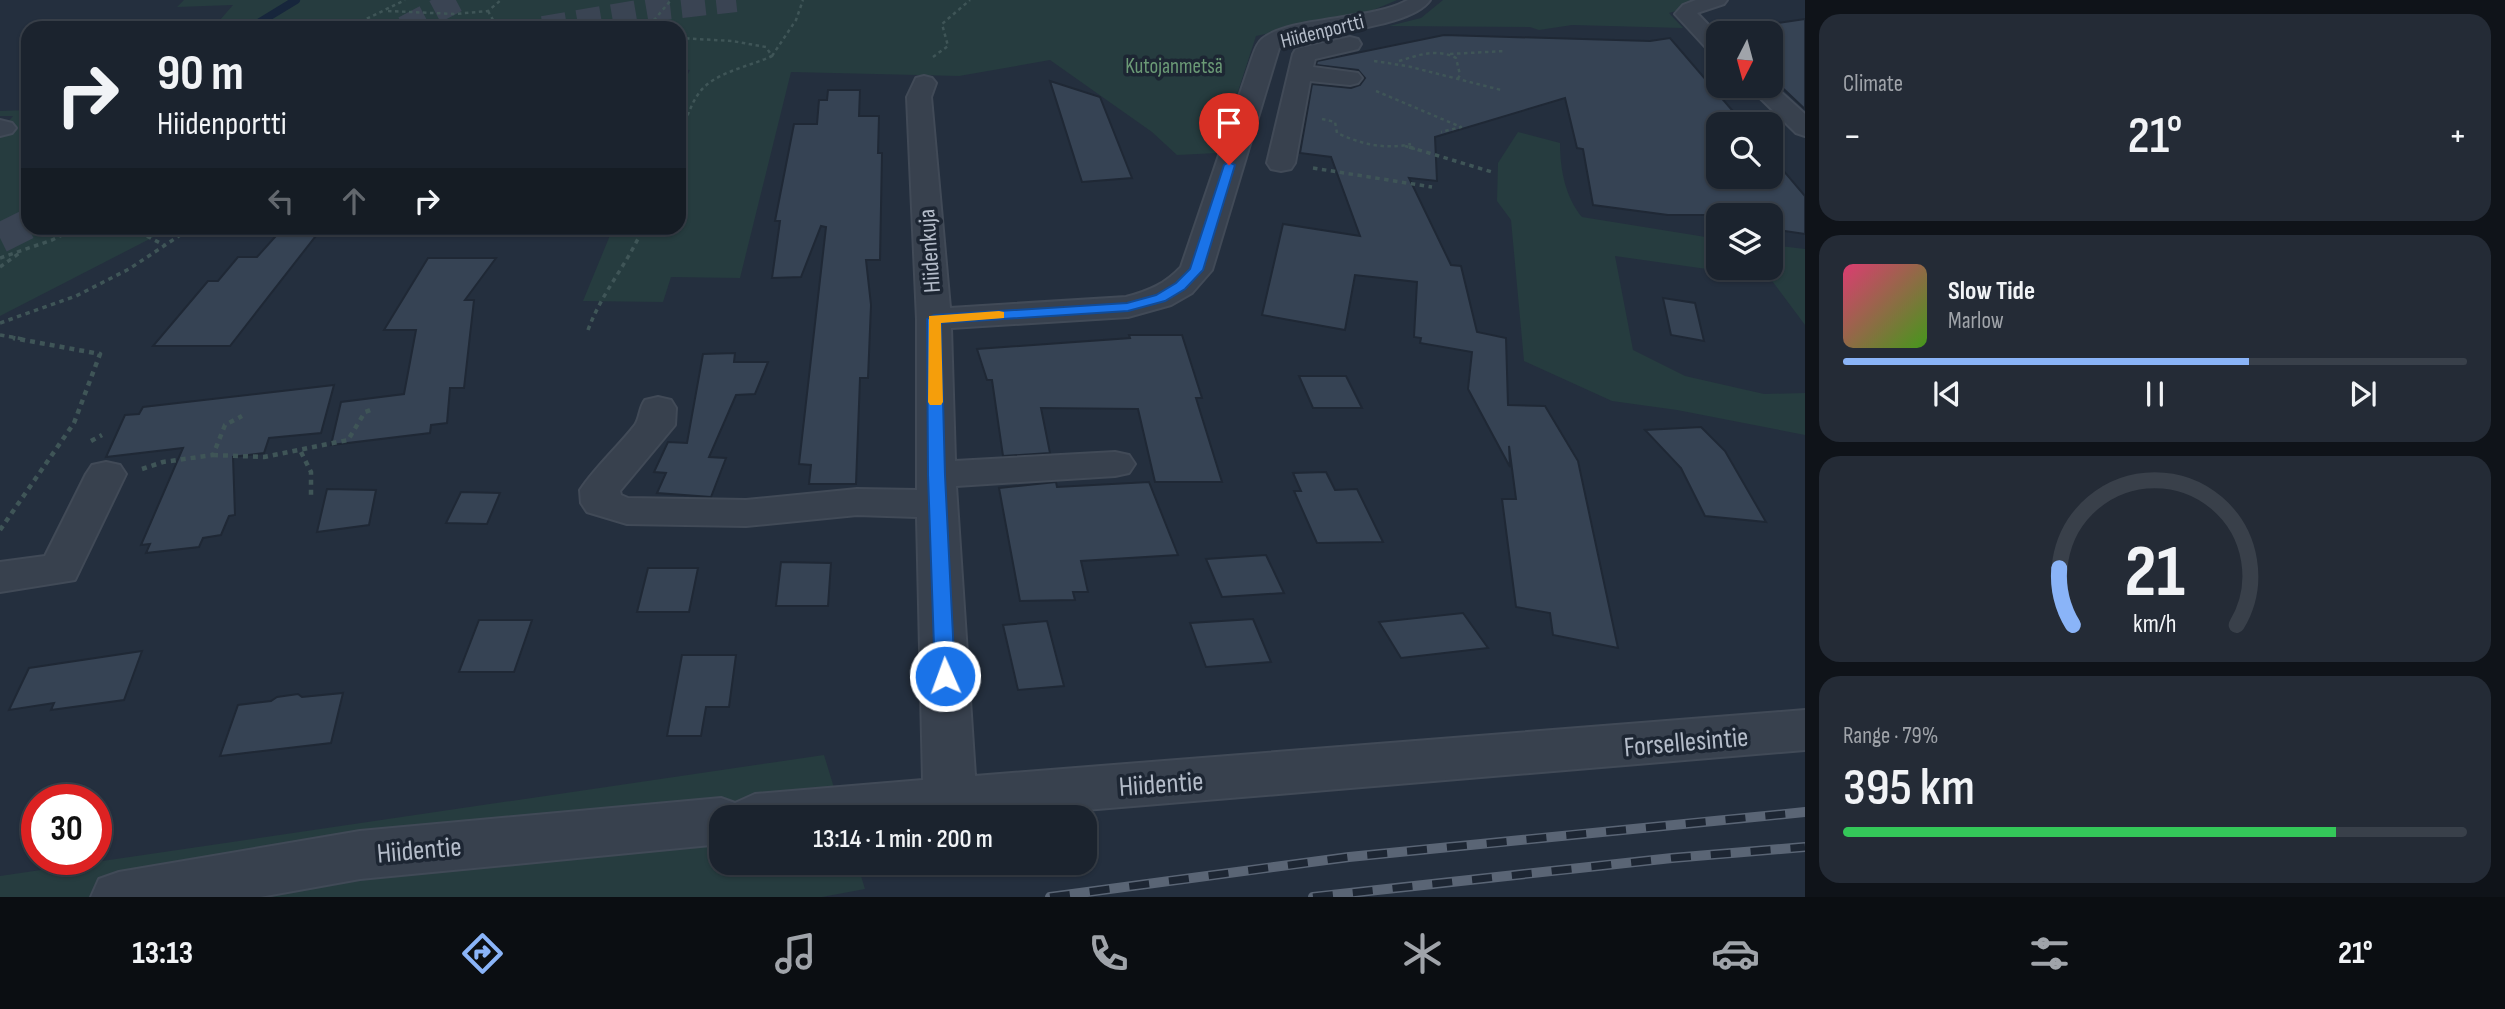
<!DOCTYPE html>
<meta charset="utf-8">
<style>
:root{--surface:#1b232e;--page:#242b36;--text:#f1f3f6;--muted:#a0a4aa;--line:#39404a;--accent:#8ab4f8}
body{margin:0;font-family:"Sofia Sans Condensed",sans-serif;background:var(--page);color:var(--text);height:100vh;display:flex;flex-direction:column;font-size:26px;white-space:nowrap}
*{box-sizing:border-box;margin:0}
p{font-size:23px;color:var(--muted)}
.icon{flex:none;width:38px;height:38px;fill:none;stroke:currentColor;stroke-width:2;stroke-linecap:round;stroke-linejoin:round}
.map{position:relative;flex:1;overflow:hidden}
.panel{display:flex;flex-direction:column;gap:14px;padding:14px;background:#0f1319;width:700px}
.panel>*{flex:none}
.top-card{position:absolute;left:21px;top:21px;width:665px;height:214px;border-radius:21px;box-shadow:0 2px 5px #0004,0 0 0 2px var(--line);background:#1b232e;color:var(--text);overflow:hidden}
.needle{width:46px;rotate:186deg}
.tools{position:absolute;left:1706px;top:21px;display:grid;gap:14px}
.tools a{display:grid;place-items:center;width:77px;height:77px;border-radius:14px;background:var(--surface);box-shadow:0 2px 5px #0004,0 0 0 2px var(--line);font-size:35px}
.speed{position:absolute;left:21px;top:784px;display:flex;gap:14px;font-size:35px;font-weight:700;text-align:center}
.speed>*{display:grid;place-content:center;width:91px;height:91px;border-radius:50%;background:var(--surface);box-shadow:0 2px 5px #0004,0 0 0 2px var(--line);line-height:1}
.speed .limit{border:10px solid #d22;background:#fff;color:#111}
.pin{position:absolute;display:grid;place-items:center;width:60px;height:60px;color:#fff;margin:-72px -30px;border-radius:50% 50% 50% 0;rotate:-45deg;box-shadow:0 0 7px #0007}
.pin .icon{rotate:45deg}
.me{position:absolute;width:77px;margin:-38px;rotate:358deg;stroke-linejoin:round;filter:drop-shadow(0 0 5px #0008)}
.turn{display:flex;align-items:center;gap:24px;height:147px;padding:0 21px;font-size:32px}
.turn .icon{width:91px;height:91px;stroke-width:2.5}
.turn b{display:block;font-size:49px;line-height:60px}
.lanes{display:flex;align-items:center;height:66px;padding:0 21px;background:#0003;justify-content:center;gap:35px;direction:ltr}
.lanes .off{opacity:.35}
.big{font-size:52px;font-weight:600;line-height:1.1}
.panel .tile{flex:1;display:flex;flex-direction:column;justify-content:center;gap:10px;min-width:0;padding:0 24px;border-radius:21px;background:var(--page)}
.panel .dial{align-items:center;gap:0}
.dial svg{height:182px;overflow:visible;fill:none;stroke:var(--line);stroke-width:7;stroke-linecap:round;text-anchor:middle}
.dial text{fill:var(--text);stroke:none}
.song{display:flex;align-items:center;gap:21px}
.cover{width:84px;height:84px;border-radius:10px;background:linear-gradient(135deg,hsl(340 70% 55%),hsl(100 70% 35%))}
.played{height:7px;border-radius:4px;background:linear-gradient(90deg,var(--accent) 65%,var(--line) 65%)}
.keys{display:flex;justify-content:space-around;direction:ltr}
.heat{display:flex;justify-content:space-between;align-items:center;font-size:38px;direction:ltr}
.charge{height:10px;border-radius:5px;background:linear-gradient(90deg,#34c759 79%,var(--line) 0)}
.trip{position:absolute;left:709px;top:805px;width:388px;height:70px;border-radius:21px;background:var(--surface);box-shadow:0 2px 5px #0004,0 0 0 2px var(--line);font-weight:600;line-height:70px;text-align:center}
.dock{display:flex;height:112px;justify-content:space-around;align-items:center;background:#0b0e12;color:var(--muted)}
.dock .icon{width:49px;height:49px}
.dock .current{color:var(--accent)}
.dock b{font-size:32px;color:var(--text)}
main{display:flex;flex:1;min-height:0}
.map>svg:first-child{display:block}
.green{fill:#263c3f}
.lines{fill:none;stroke-linecap:round;stroke-linejoin:round}
.stream{stroke:#17263c;stroke-width:8}
.building{fill:#364354;stroke:#1f2835;stroke-width:2}
.highway-tunnel-far1{stroke:#3a4453;stroke-width:24;stroke-dasharray:24 11;stroke-linecap:butt}
.highway-tunnel{stroke:#3a4453;stroke-width:30;stroke-dasharray:30 15;stroke-linecap:butt}
.minor-casing{stroke:#414a57;stroke-width:4}
.path-far2{stroke:#3f5557;stroke-width:2.5;stroke-dasharray:3.5 3.5;stroke-linecap:butt}
.path-far1{stroke:#3f5557;stroke-width:3.5;stroke-dasharray:4.5 4.5;stroke-linecap:butt}
.path{stroke:#3f5557;stroke-width:4.5;stroke-dasharray:5 5;stroke-linecap:butt}
.minor{fill:#38414e;fill-rule:evenodd}
.rail-casing{stroke:#5a6575;stroke-width:10}
.rail{stroke:#1d2633;stroke-width:7;stroke-dasharray:20;stroke-linecap:butt}
.route{fill:#1a73e8;stroke:#114b97;stroke-width:2}
.slow{fill:#f59e0b}
.labels{text-anchor:middle;stroke-width:7;stroke-linejoin:round;paint-order:stroke}
.far-street-label{font-size:21px;fill:#b4bcc9;stroke:#1d2633}
.far-park-label{font-size:21px;fill:#6b9a76;stroke:#1d2633}
.street-label{font-size:24px;fill:#b4bcc9;stroke:#1d2633}
.near-street-label{font-size:28px;fill:#b4bcc9;stroke:#1d2633}
</style>
<main>
<div class="map">
<svg width="1805" height="897" viewBox="0 0 1805 897">
<rect width="100%" height="100%" fill="#242f3e"/>
<!-- green -->
<g class="green">
<polygon points="184,0 1397,0 1371,11 1256,36 1218,153 1177,155 1152,132 1050,60 959,76 791,72 740,278 671,277 663,302 583,301 613,228 679,228 679,92 690,70 679,69 679,28 213,28 233,5 177,7"/>
<polygon points="1443,0 1714,0 1669,13 1683,28 1572,25 1539,30 1530,27 1389,26 1421,18"/>
<polygon points="28,110 28,228 171,228 0,316 0,132 13,116 0,116 0,111"/>
<path d="M 1518,132 L 1560,143 C 1560,168 1565,197 1582,217 L 1718,239 L 1718,268 L 1771,268 L 1771,245 L 1805,249 L 1805,325 L 1770,278 L 1615,256 L 1633,350 L 1685,376 L 1764,394 L 1805,393 L 1805,435 L 1677,410 L 1612,401 L 1524,361 L 1511,220 L 1497,201 L 1498,163 Z"/>
<polygon points="824,755 843,817 721,817 721,863 857,863 865,889 822,897 0,897 0,876"/>
</g>
<g class="lines">
<!-- stream -->
<polyline class="stream" points="250,28 296,0"/>
</g>
<!-- building -->
<g class="building">
<polygon points="1805,19 1805,109 1771,77 1771,33 1724,33 1722,31"/>
<polygon points="1444,35 1650,41 1670,38 1744,124 1718,124 1718,177 1771,177 1771,156 1805,196 1805,234 1771,229 1771,215 1668,215 1593,205 1583,149 1577,148 1565,98 1435,137 1437,181 1409,178 1451,265 1461,266 1477,332 1506,338 1508,405 1545,406 1578,461 1618,648 1553,635 1550,613 1516,607 1502,499 1516,499 1509,446 1510,467 1468,389 1472,352 1420,343 1421,338 1414,337 1417,282 1355,275 1345,330 1262,315 1283,224 1360,236 1331,157 1300,153 1312,84 1351,88 1360,85 1365,78 1358,70 1316,65 1317,61"/>
<polygon points="1050,81 1100,97 1132,178 1082,182"/>
<polygon points="828,90 860,90 859,116 879,116 878,153 882,153 880,260 866,260 871,305 868,378 860,378 856,484 809,484 811,465 799,464 826,227 821,226 801,277 772,278 780,221 775,221 794,124 817,124 819,100 827,100"/>
<polygon points="283,228 322,228 230,346 153,346 208,281 218,281 238,257 257,257"/>
<polygon points="428,258 496,258 465,300 474,300 464,388 450,388 447,423 431,425 430,433 331,445 341,402 404,394 416,330 384,330"/>
<polygon points="1663,298 1695,303 1704,341 1671,335"/>
<polygon points="1129,335 1182,335 1202,398 1196,398 1222,482 1155,482 1138,409 1041,408 1050,453 1003,456 992,380 987,380 977,349 1130,338"/>
<polygon points="735,353 734,362 768,362 755,394 736,395 709,457 726,458 711,497 657,493 666,473 654,472 668,442 687,443 703,354"/>
<polygon points="1299,376 1346,376 1362,408 1313,408"/>
<polygon points="334,385 321,433 269,438 264,453 233,457 235,515 229,516 221,535 203,538 199,547 146,553 150,544 141,545 183,448 106,457 125,415 139,414 143,407"/>
<polygon points="1701,427 1725,451 1766,522 1705,516 1681,468 1645,430"/>
<polygon points="1326,472 1335,490 1357,489 1383,542 1317,543 1294,491 1301,491 1293,473"/>
<polygon points="1056,482 1057,487 1149,482 1178,555 1081,561 1088,592 1073,592 1075,600 1020,601 999,488"/>
<polygon points="327,489 376,490 369,525 317,532"/>
<polygon points="461,492 500,493 487,524 446,523"/>
<polygon points="1266,555 1284,593 1222,597 1206,559"/>
<polygon points="781,562 831,563 828,606 776,606"/>
<polygon points="648,568 698,568 689,612 637,612"/>
<polygon points="1463,613 1488,648 1401,658 1379,622"/>
<polygon points="1253,619 1271,662 1206,667 1190,623"/>
<polygon points="479,620 532,620 514,672 459,672"/>
<polygon points="1047,621 1064,686 1018,690 1003,625"/>
<polygon points="142,651 124,700 51,710 54,703 9,710 29,668"/>
<polygon points="682,655 736,655 729,707 706,707 701,736 667,736"/>
<polygon points="343,693 331,743 220,756 238,705 271,701 277,697 298,694 302,697"/>
</g>
<g class="lines">
<!-- highway-tunnel-far1 -->
<g class="highway-tunnel-far1">
<polyline points="404,28 457,0"/>
<polyline points="543,28 655,9 736,0"/>
</g>
<!-- highway-tunnel -->
<polyline class="highway-tunnel" points="0,238 28,224"/>
<defs>
<g id="minor">
<path d="M 1408,0 L 1430,0 C 1410,29 1316,31 1279,48 L 1212,270 L 1192,293 L 1171,305 L 1128,317 L 951,328 L 955,461 L 1115,452 L 1129,455 L 1135,464 L 1129,473 L 1115,476 L 956,486 L 975,776 L 1805,710 L 1805,750 L 1002,817 L 721,817 L 721,844 L 360,879 L 260,897 L 91,897 L 99,879 L 119,872 L 360,831 L 721,798 L 735,803 L 755,794 L 923,780 L 917,517 L 857,515 L 746,526 L 627,524 L 587,512 L 581,503 L 580,490 C 596,466 617,448 635,425 C 640,418 639,408 645,400 L 658,397 L 671,400 L 676,408 L 675,425 L 620,491 L 621,495 L 628,498 L 746,500 L 857,489 L 917,490 L 917,319 L 907,97 L 916,78 L 924,76 L 932,78 L 936,83 L 931,97 L 950,308 L 1126,297 C 1149,291 1165,284 1181,267 L 1252,58 C 1254,52 1257,43 1262,39 C 1290,16 1372,21 1408,0 Z"/>
<polygon points="1696,0 1727,0 1724,4 1697,13 1718,35 1718,54 1710,52 1675,14 1683,5"/>
<polygon points="1350,37 1358,39 1361,44 1358,49 1315,59 1313,67 1358,73 1362,78 1358,83 1350,85 1310,81 1295,163 1291,169 1281,171 1271,169 1267,163 1293,54 1296,49"/>
<polygon points="1771,83 1805,114 1805,136 1796,133 1748,86 1771,86"/>
<polygon points="0,120 12,123 16,128 12,133 0,136"/>
<polygon points="106,462 120,465 126,474 75,580 0,592 0,562 45,556 86,474 92,465"/>
</g>
</defs>
<!-- minor casing -->
<use href="#minor" class="minor-casing"/>
<!-- path-far2 -->
<g class="path-far2">
<polyline points="388,11 455,14 488,11 501,0"/>
<polyline points="488,11 497,27"/>
<polyline points="348,28 405,0"/>
<polyline points="422,28 467,23 508,28"/>
<polyline points="642,28 655,19 671,0"/>
<path d="M 679,38 L 732,41 L 766,47 L 772,56 C 749,67 714,72 699,93 C 689,107 685,124 679,139"/>
<polyline points="1450,54 1505,51"/>
<polyline points="772,56 796,20 803,0"/>
<polyline points="933,57 948,46 942,24 970,0"/>
<polyline points="1374,61 1407,66 1501,90"/>
<path d="M 1399,61 C 1419,55 1437,48 1456,58 L 1460,75 L 1457,80"/>
<polyline points="1376,91 1461,127 1441,132"/>
<path d="M 1322,119 L 1335,122 L 1337,133 C 1361,144 1385,150 1411,144"/>
<polyline points="1405,146 1415,149"/>
</g>
<!-- path-far1 -->
<g class="path-far1">
<polyline points="1409,147 1492,172"/>
<polyline points="1313,168 1432,187"/>
<polyline points="131,228 164,245"/>
<polyline points="0,258 52,240 76,228"/>
<polyline points="0,267 21,252"/>
<polyline points="0,323 76,296 129,269 191,228"/>
<path d="M 588,330 C 602,292 627,265 643,228"/>
<polyline points="0,335 23,339"/>
</g>
<!-- path -->
<g class="path">
<polyline points="91,441 102,435"/>
<polyline points="301,452 311,472 311,495"/>
<polyline points="213,455 264,457 348,440 365,412 373,409"/>
<polyline points="142,469 163,462 213,455 225,425 242,416"/>
<polyline points="0,530 74,423 100,354 13,338"/>
</g>
<!-- minor -->
<use href="#minor" class="minor"/>
<defs>
<g id="rail">
<polyline points="1050,897 1349,857 1805,812"/>
<polyline points="1313,897 1672,858 1805,847"/>
</g>
</defs>
<!-- rail casing -->
<use href="#rail" class="rail-casing"/>
<!-- rail -->
<use href="#rail" class="rail"/>
</g>
<!-- route -->
<polygon class="route" points="1229,162 1235,165 1203,270 1185,289 1165,301 1128,311 941,323 945,475 955,676 952,681 945,683 938,681 935,676 928,475 927,319 934,315 1127,303 1156,295 1176,283 1190,269 1224,165"/>
<!-- slow -->
<polygon class="slow" points="999,311 1004,312 1004,318 941,323 943,402 941,405 930,405 928,402 929,316"/>
<g class="labels">
<!-- far-street labels -->
<g class="far-street-label">
<text transform="translate(1322 31) rotate(-14)" y="7">Hiidenportti</text>
</g>
<!-- far-park labels -->
<g class="far-park-label">
<text x="1174" y="73">Kutojanmetsä</text>
</g>
<!-- street labels -->
<g class="street-label">
<text transform="translate(929 251) rotate(-94)" y="8">Hiidenkuja</text>
</g>
<!-- near-street labels -->
<g class="near-street-label">
<text transform="translate(1686 741) rotate(-5)" y="10">Forsellesintie</text>
<text transform="translate(1161 783) rotate(-4)" y="10">Hiidentie</text>
<text transform="translate(419 849) rotate(-5)" y="10">Hiidentie</text>
</g>
</g>
</svg>
<div class="tools">
<a><svg class="needle" viewBox="-14 -14 28 28"><path d="M0-13l5 13h-10z" fill="#e53935"/><path d="M0 13l5-13h-10z" fill="#a0a4aa"/></svg></a>
<a><svg class="icon" aria-label="search" viewBox="0 0 24 24"><circle cx="10" cy="10" r="6"/><path d="M15 15l6 6"/></svg></a>
<a><svg class="icon" aria-label="layers" viewBox="0 0 24 24"><path d="M12 4l9 5-9 5-9-5zM3 14l9 5 9-5"/></svg></a>
</div>
<div class="speed"><div class="limit">30</div></div>
<div class="pin" style="left:1229px;top:165px;background:#d93025"><svg class="icon" aria-label="arrive" viewBox="0 0 24 24"><path d="M6 21V4h12l-3 4 3 4H6"/></svg></div>
<svg class="me" style="left:945px;top:676px" viewBox="-20 -20 40 40"><circle r="17" fill="#1a73e8" stroke="#fff" stroke-width="3"/><path d="M0-11L8 9 0 5-8 9z" fill="#fff"/></svg>
<div class="trip">13:14 · 1 min · 200 m</div>
<div class="top-card">
<div class="turn"><svg class="icon" aria-label="right" viewBox="0 0 24 24"><path d="M7 20v-9h11M14 6l5 5-5 5"/></svg><div><b>90 m</b>Hiidenportti</div></div>
<div class="lanes"><svg class="icon off" aria-label="left" viewBox="0 0 24 24"><path d="M17 20v-9H6M10 6l-5 5 5 5"/></svg><svg class="icon off" aria-label="ahead" viewBox="0 0 24 24"><path d="M12 20V5M6 11l6-6 6 6"/></svg><svg class="icon" aria-label="right" viewBox="0 0 24 24"><path d="M7 20v-9h11M14 6l5 5-5 5"/></svg></div>
</div>
</div>
<section class="panel">
<div class="tile"><p>Climate</p>
<div class="heat"><a>−</a><b class="big">21°</b><a>+</a></div>
</div>
<div class="tile">
<div class="song"><i class="cover"></i><div><b>Slow Tide</b><p>Marlow</p></div></div>
<div class="played"></div>
<div class="keys"><svg class="icon" aria-label="previous" viewBox="0 0 24 24"><path d="M18 5L8 12l10 7zM5 5v14"/></svg><svg class="icon" aria-label="pause" viewBox="0 0 24 24"><path d="M8 5v14M16 5v14"/></svg><svg class="icon" aria-label="next" viewBox="0 0 24 24"><path d="M6 5l10 7-10 7zM19 5v14"/></svg></div>
</div>
<div class="tile dial"><svg viewBox="0 0 100 80">
<path d="M14 69A42 42 0 1 1 86 69"/>
<path d="M14 69A42 42 0 0 1 8 44" stroke="#8ab4f8"/>
<text x="50" y="56" font-size="32" font-weight="700">21</text>
<text x="50" y="72" font-size="11">km/h</text>
</svg></div>
<div class="tile"><p>Range · 79%</p><b class="big">395 km</b><div class="charge"></div></div>
</section>
</main>
<nav class="dock">
<b>13:13</b>
<svg class="icon current" aria-label="directions" viewBox="0 0 24 24"><path d="M12 3l9 9-9 9-9-9zM9 14v-3h6M13 9l2 2-2 2"/></svg>
<svg class="icon" aria-label="music" viewBox="0 0 24 24"><path d="M9 18V5l10-2v13"/><circle cx="6" cy="18" r="3"/><circle cx="16" cy="16" r="3"/></svg>
<svg class="icon" aria-label="phone" viewBox="0 0 24 24"><path d="M5 4h4l2 5-3 2q2 4 5 5l2-3 5 2v4C11 20 4 13 5 4z"/></svg>
<svg class="icon" aria-label="climate" viewBox="0 0 24 24"><path d="M12 3v18M4 7l16 10M4 17L20 7"/></svg>
<svg class="icon" aria-label="car" viewBox="0 0 24 24"><path d="M5 17H2v-5l4-1 3-4h7l3 4 3 1v5h-3M9 17h6M6 11h13"/><circle cx="7" cy="17" r="2"/><circle cx="17" cy="17" r="2"/></svg>
<svg class="icon" aria-label="filters" viewBox="0 0 24 24"><path d="M4 7h16M4 17h16"/><circle cx="9" cy="7" r="2"/><circle cx="15" cy="17" r="2"/></svg>
<b>21°</b>
</nav>
